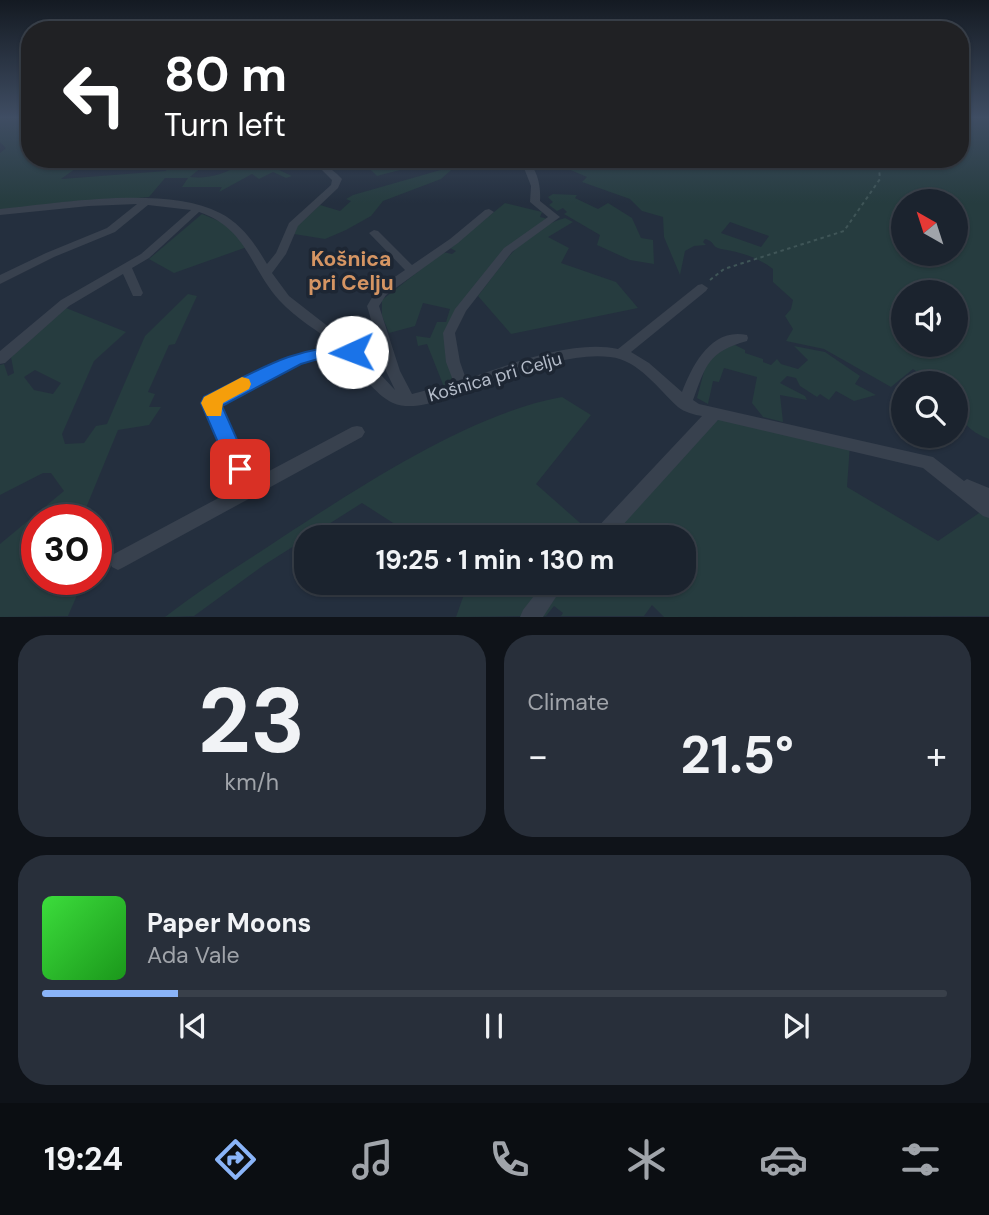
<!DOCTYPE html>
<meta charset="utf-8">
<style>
:root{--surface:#1b232e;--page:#282f3a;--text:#f1f3f6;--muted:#a0a4aa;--line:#39404a;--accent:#8ab4f8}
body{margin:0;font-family:"DM Sans",sans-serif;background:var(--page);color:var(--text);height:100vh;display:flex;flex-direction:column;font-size:26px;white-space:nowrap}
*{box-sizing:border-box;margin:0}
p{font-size:23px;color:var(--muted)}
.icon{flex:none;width:38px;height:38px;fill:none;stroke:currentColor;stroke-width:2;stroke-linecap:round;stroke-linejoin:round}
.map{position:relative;height:617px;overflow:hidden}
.side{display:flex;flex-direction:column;gap:18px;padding:18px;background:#0f1319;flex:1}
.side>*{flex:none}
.hud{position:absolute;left:21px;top:21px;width:948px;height:147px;border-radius:28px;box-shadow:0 2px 5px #0004,0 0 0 2px var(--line);background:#202124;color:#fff;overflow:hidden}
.needle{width:46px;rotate:321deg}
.tools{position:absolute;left:891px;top:189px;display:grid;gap:14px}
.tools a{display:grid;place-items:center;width:77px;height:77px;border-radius:50%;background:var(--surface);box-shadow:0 2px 5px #0004,0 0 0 2px var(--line);font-size:35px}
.speed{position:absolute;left:21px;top:504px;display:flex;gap:14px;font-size:35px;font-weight:700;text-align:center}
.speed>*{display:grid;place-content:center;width:91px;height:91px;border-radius:50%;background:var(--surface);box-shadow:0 2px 5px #0004,0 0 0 2px var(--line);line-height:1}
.speed .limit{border:10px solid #d22;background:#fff;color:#111}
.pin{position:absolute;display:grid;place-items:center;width:60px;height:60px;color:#fff;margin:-30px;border-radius:14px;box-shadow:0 4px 10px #0006}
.me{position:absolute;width:77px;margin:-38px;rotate:268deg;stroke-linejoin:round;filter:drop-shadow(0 0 5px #0008)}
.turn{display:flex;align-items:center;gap:24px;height:147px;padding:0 28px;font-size:32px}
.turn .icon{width:91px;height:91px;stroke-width:2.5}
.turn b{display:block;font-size:49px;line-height:60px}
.big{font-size:52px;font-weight:700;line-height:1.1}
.side .card{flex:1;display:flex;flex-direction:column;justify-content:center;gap:10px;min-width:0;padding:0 24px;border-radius:28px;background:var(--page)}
.side .dial{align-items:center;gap:0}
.dial b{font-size:91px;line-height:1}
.song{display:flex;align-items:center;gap:21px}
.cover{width:84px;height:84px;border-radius:10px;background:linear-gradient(135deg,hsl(120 70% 55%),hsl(120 70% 35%))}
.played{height:7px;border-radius:4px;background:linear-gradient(90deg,var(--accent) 15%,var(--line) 15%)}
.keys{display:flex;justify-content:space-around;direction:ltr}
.heat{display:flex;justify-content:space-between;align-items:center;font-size:38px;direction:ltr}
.side .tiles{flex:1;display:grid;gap:18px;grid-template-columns:1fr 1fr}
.card:last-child{grid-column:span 2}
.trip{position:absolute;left:294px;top:525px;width:402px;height:70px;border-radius:28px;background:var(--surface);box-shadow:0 2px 5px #0004,0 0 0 2px var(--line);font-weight:700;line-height:70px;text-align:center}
.menu{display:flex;height:112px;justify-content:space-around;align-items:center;background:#0b0e12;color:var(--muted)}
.menu .icon{width:49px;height:49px}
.menu .current{color:var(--accent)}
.menu b{font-size:32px;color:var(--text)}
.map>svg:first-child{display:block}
.green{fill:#263c3f;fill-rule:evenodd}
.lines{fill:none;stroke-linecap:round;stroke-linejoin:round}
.path{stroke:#3f5557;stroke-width:2;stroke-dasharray:3.5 3.5;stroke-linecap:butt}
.street{fill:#38414e;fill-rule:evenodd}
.route{fill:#1a73e8;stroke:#114b97;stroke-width:2}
.slow{fill:#f59e0b}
.labels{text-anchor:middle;stroke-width:7;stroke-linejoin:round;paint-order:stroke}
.street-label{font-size:18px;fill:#b4bcc9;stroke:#1d2633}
.quarter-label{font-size:21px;font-weight:bold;fill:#d59563;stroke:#1d2633}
</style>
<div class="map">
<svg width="989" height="617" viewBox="0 0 989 617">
<rect width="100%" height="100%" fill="#242f3e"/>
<!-- green -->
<g class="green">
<path d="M 0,117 L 30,117 L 30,159 L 98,159 L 79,166 L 61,179 L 166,171 L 172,159 L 211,159 L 190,177 C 208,179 225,174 241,164 L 238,159 L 298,159 L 279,170 L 292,176 L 286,178 L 273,172 L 259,179 L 252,174 L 219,192 L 222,187 L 182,187 L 188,178 L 165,178 L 149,197 L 0,210 L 0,153 L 6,148 L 0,142 Z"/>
<path d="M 961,117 L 989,117 L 989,439 C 961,429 956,411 956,383 L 932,383 L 913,369 L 891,387 L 824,349 L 786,341 L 793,329 L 785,316 L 791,309 L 793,300 L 773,282 L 773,269 C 756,256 739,252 721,249 C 711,247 716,242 705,239 L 703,242 L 706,245 L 694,246 L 685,251 L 680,275 L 664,237 L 663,217 L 642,211 L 630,199 L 582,182 L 587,177 L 566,168 L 551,170 L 535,162 L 583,159 L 603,165 L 595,159 L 961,159 L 961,143 L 964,143 L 961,139 ZM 903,201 L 956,201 L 956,254 L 903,254 ZM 730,222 L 769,236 L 761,247 L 721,233 ZM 903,292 L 956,292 L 956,345 L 903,345 Z"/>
<polygon points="309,159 527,159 530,170 458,164 441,179 383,201 371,216 346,230 325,239 294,234 295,228 320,205 340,211 351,201 346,199 353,195 444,169 434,161 377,176 363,162 367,160 340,166 334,162"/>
<polygon points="553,194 577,195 575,198 598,209 608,203 632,218 641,238 653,240 654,264 630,260 597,245 600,235 564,214 567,212 563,208 557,211 549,205 553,202 548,197"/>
<polygon points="505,203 542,212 540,217 553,220 523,237 461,311 453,338 461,380 444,387 427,344 418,346 416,336 430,338 437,322 446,322 450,309 423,303 415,326 389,333 382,316 382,300 443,252 452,254 456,251 450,248"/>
<polygon points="202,214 226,224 247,247 174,273 149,259"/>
<path d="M 565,218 L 573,222 L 548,237 L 569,248 L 561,263 L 616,282 L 638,308 L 511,334 L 478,296 C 502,265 524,229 565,218 Z"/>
<path d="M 188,294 L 197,296 L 175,344 L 169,345 L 148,392 L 155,394 L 149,407 L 161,407 L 149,425 L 118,430 L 81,520 L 37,520 L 37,579 L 84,579 L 68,616 L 0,617 L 0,544 L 64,491 L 51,473 L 43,473 L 0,495 L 0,365 L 4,364 L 8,376 L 14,373 L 11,357 L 66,308 L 126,332 L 94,361 L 62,434 L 65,444 L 84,443 L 96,426 L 107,424 L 145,336 ZM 35,370 L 61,383 L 53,394 L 34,390 L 24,377 Z"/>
<polygon points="733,344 745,350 745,353 763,359 763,362 771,365 777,359 781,364 798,369 808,360 794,346 825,352 860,376 855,384 876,395 854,401 836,391 829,400 820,394 817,397 800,386 796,378 787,376 780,383 805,396 807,400 780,395 783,422 763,417 752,403 757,377 724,368 719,382 713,381 708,404 697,398 707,360"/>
<path d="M 562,397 L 591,415 L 536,484 L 596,537 L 415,537 L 362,503 L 264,565 L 194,616 L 165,617 C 202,588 242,564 281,538 C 358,488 471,413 562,397 Z"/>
<polygon points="721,418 850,444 847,487 938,541 985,509 989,512 989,616 664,617 652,605 644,616 561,616 563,613 554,606 546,616 537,617 562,583 684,583 684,537 608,537 713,423"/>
<polygon points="468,583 551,583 526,616 456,617"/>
</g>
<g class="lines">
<!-- path -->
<polyline class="path" points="710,280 724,269 844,231 880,179 878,159"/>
<!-- street -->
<g class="street">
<path d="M 298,159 C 316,159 329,165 342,179 L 338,188 L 298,226 L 286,254 L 272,273 L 289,296 L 357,349 L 395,390 L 386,371 L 367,306 L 377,289 L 405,270 L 369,233 L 374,230 L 378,231 L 412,265 L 450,239 L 485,210 L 489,209 L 494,212 L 458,243 L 386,295 L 379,306 L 400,371 L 412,394 L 454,383 L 446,362 L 443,333 L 455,309 L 504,248 L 548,217 L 530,202 L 531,186 L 522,163 L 526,160 C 538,169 541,187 540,201 L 560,217 L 512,252 L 466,311 L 455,333 L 460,362 L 466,379 C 509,365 572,339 618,349 L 698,285 L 702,284 L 708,288 L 706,291 L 631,352 L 649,363 L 682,392 C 692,366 711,327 747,335 L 748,338 L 747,341 C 708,352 706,365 693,400 L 699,404 L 933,457 L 964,481 L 967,479 L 989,488 L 989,518 L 983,516 L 923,468 L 718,420 L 612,537 L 591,537 L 594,531 L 702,416 C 695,415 684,412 678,407 C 658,389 639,360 610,357 C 571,352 517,373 480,385 C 455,393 419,414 393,403 C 374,394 361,372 348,357 L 318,358 L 300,363 L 219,405 L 252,480 L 352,427 L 357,426 L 362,427 L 365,432 L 362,437 L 124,567 L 118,570 L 112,567 L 109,561 L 112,555 L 239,487 L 204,403 L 206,399 C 248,377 290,349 338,347 C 319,331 296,319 279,300 C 250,268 247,228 199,212 L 149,258 L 132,268 L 143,293 L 141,296 L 133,296 L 123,274 L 69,306 L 5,363 L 0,364 L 0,351 L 61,300 L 141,254 L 191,210 L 148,205 L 115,232 L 54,257 L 0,284 L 0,275 L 46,253 L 107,228 L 137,204 L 89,206 L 0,215 L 0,209 C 60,203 166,185 220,213 C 242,224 255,244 267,264 L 276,253 L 289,223 L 331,185 L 332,180 L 322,170 Z"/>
<polygon points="544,583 565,583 543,617 520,617 523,610"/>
</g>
</g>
<!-- sky -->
<linearGradient id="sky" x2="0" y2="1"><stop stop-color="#141a22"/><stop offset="0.58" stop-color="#3f4d63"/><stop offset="1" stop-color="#3f4d63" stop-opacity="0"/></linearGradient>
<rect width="989" height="203" fill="url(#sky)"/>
<!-- route -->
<path class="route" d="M 352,346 L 360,352 L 358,356 L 318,359 L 301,364 L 222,406 L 250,469 L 247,475 L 240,478 L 232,475 L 201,403 L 204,397 C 258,371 290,347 352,346 Z"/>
<!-- slow -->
<polygon class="slow" points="242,377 249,379 251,384 249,389 223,403 221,416 207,416 201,403 204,397"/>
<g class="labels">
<!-- street labels -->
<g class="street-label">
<text transform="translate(495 377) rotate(-16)" y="6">Košnica pri Celju</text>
</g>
<!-- quarter labels -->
<g class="quarter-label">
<text x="351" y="266">Košnica<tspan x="351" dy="24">pri Celju</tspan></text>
</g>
</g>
</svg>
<div class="tools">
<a><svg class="needle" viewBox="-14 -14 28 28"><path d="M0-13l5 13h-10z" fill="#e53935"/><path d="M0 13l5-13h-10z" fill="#a0a4aa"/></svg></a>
<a><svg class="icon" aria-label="sound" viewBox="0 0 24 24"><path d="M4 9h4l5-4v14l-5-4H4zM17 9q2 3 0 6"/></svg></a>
<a><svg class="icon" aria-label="search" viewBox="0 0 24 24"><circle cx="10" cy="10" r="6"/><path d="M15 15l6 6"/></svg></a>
</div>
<div class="speed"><div class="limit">30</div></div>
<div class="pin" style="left:240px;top:469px;background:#d93025"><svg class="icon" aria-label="arrive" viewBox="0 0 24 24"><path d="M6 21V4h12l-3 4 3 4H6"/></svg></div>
<svg class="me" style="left:352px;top:352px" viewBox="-20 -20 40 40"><circle r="19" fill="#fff"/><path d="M0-13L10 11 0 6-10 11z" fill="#1a73e8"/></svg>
<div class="trip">19:25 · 1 min · 130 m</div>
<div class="hud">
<div class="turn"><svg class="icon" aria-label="left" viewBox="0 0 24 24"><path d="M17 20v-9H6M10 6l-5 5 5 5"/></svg><div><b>80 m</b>Turn left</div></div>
</div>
</div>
<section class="side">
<div class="tiles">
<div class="card dial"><b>23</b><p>km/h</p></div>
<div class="card"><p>Climate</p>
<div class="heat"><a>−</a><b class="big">21.5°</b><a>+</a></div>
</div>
<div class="card">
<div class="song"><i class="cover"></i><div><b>Paper Moons</b><p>Ada Vale</p></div></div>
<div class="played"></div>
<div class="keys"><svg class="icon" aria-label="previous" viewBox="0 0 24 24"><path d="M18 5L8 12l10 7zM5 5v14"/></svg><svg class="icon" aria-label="pause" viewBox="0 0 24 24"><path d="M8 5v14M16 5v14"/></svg><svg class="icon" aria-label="next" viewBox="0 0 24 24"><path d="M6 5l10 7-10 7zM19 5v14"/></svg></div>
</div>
</div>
</section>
<nav class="menu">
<b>19:24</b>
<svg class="icon current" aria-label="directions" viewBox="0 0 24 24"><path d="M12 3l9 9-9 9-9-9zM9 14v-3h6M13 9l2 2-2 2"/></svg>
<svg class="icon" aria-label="music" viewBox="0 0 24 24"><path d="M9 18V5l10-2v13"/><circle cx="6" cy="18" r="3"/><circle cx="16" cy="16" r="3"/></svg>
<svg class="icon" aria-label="phone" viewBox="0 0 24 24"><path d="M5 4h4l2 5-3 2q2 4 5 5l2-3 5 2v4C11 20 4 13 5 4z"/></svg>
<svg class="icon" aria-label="climate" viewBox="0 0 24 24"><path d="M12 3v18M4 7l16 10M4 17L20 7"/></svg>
<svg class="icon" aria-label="car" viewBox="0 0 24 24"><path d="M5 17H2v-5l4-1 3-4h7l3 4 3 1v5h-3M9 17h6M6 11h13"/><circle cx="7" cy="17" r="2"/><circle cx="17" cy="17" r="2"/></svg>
<svg class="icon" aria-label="filters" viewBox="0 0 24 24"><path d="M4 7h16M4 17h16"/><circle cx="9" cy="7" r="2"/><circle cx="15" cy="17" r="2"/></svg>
</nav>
